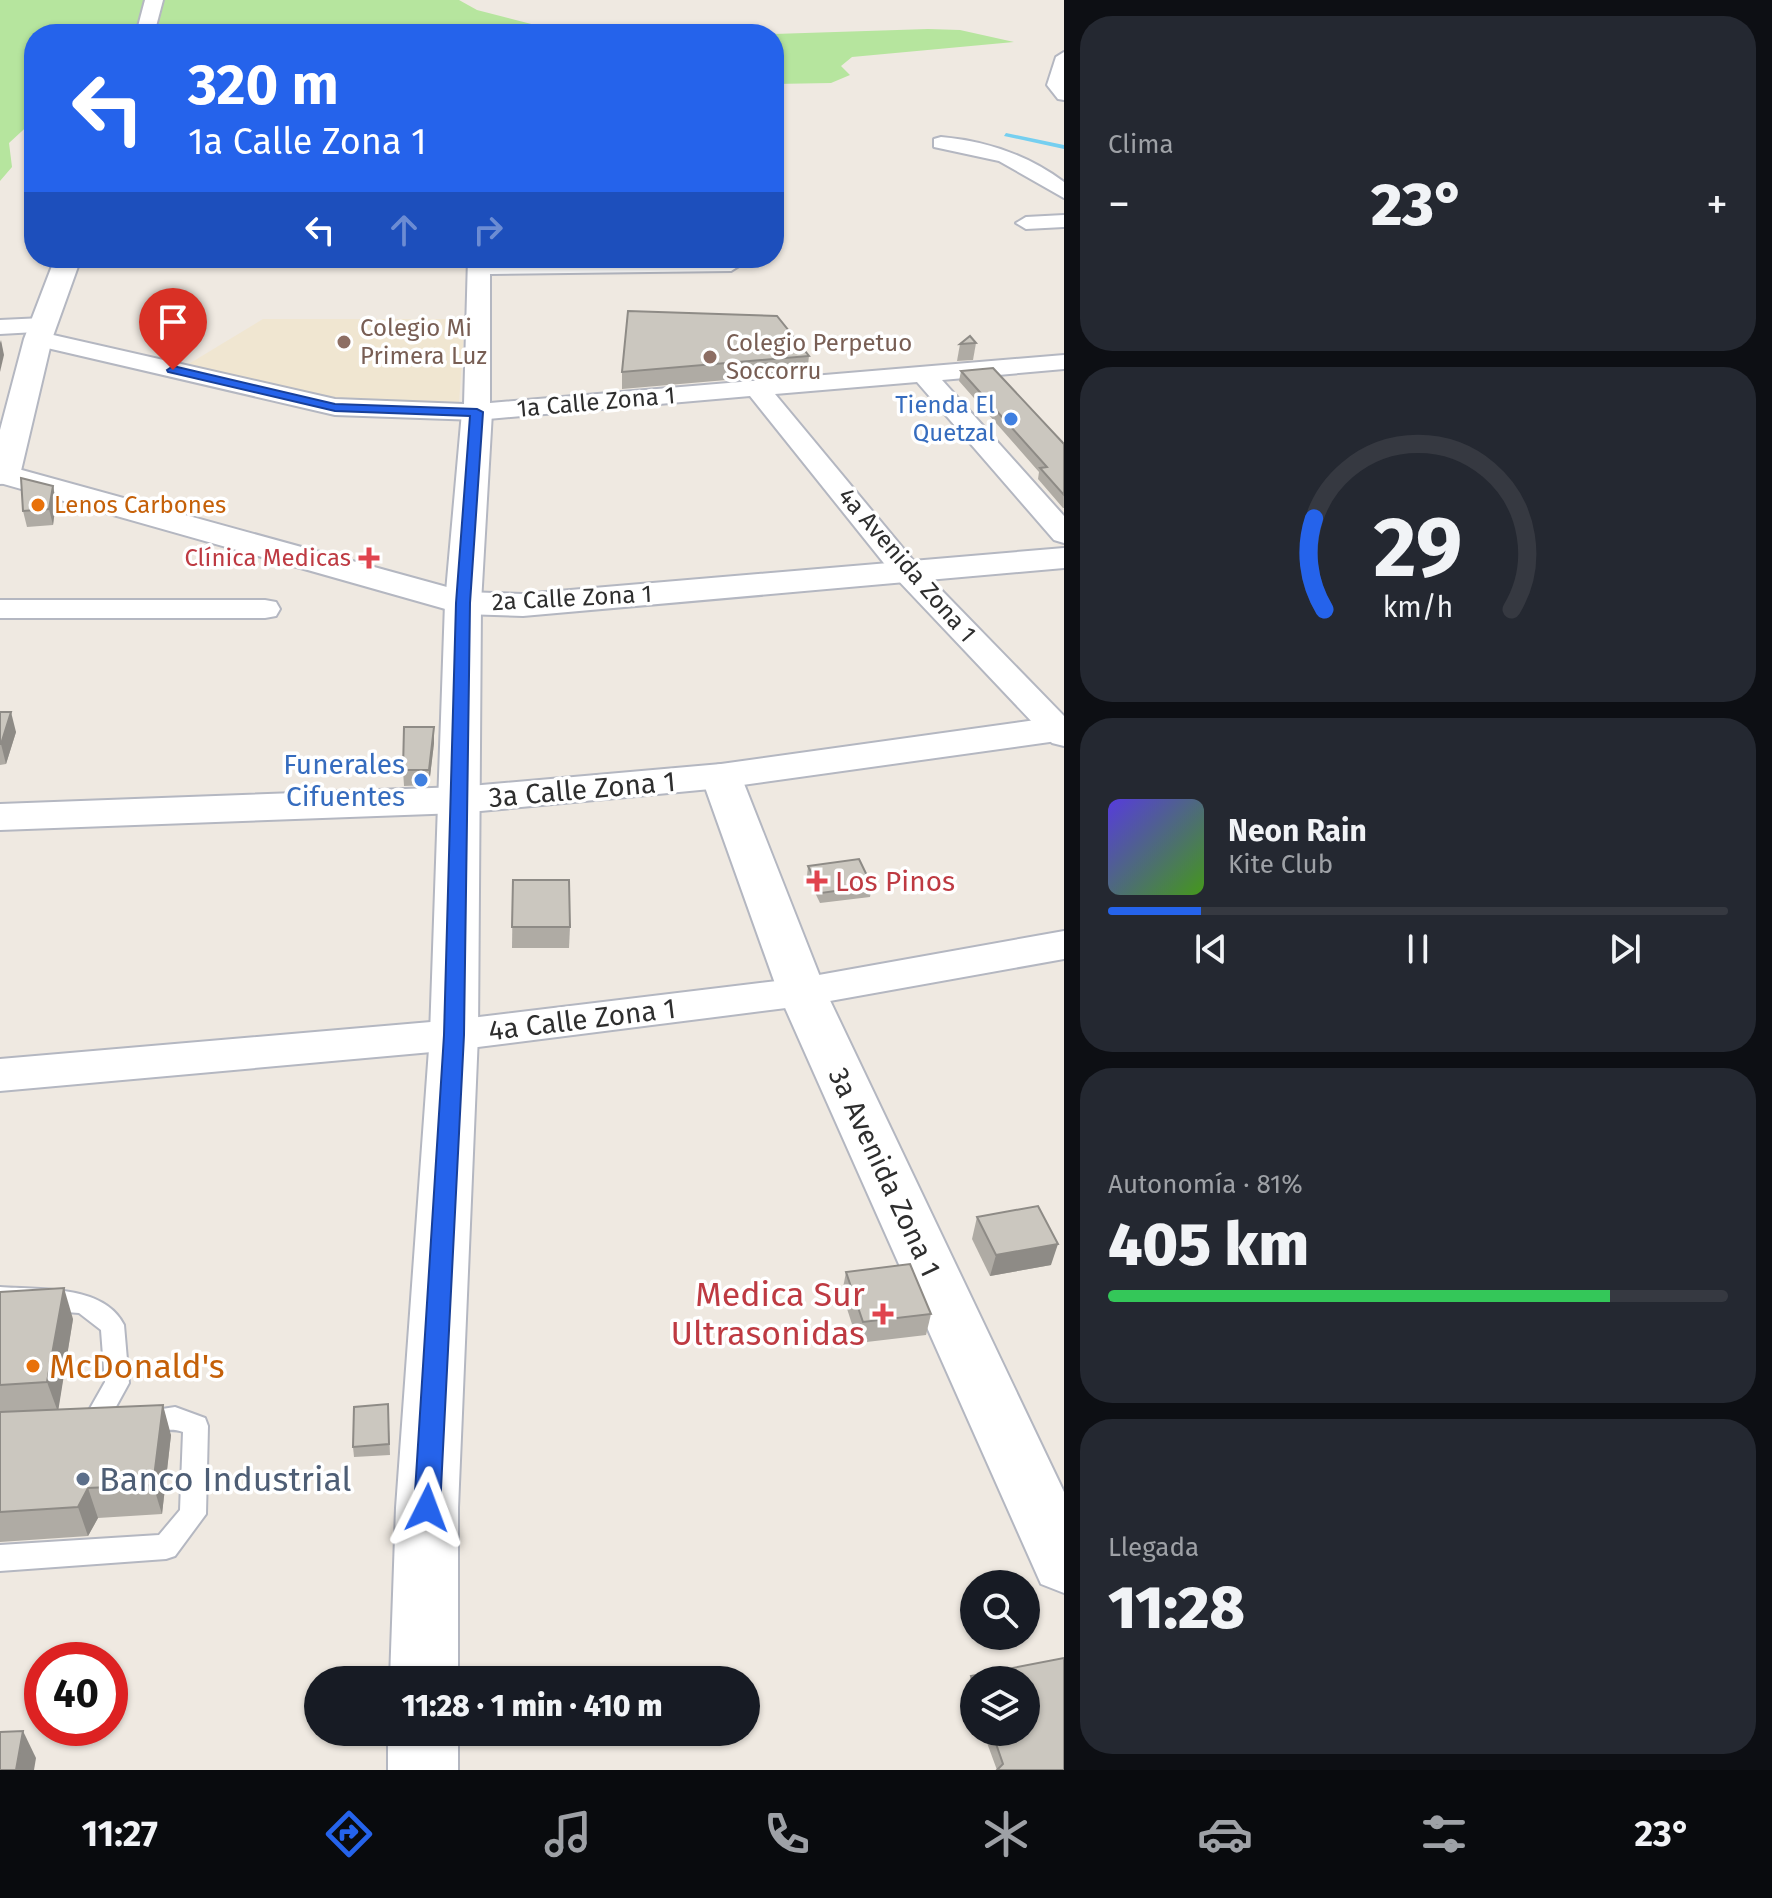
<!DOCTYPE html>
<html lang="es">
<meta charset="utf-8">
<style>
:root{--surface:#171b24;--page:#242831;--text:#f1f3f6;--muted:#9ea1a6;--line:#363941;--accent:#2563eb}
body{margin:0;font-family:"Fira Sans",sans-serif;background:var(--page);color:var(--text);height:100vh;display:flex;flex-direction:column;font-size:30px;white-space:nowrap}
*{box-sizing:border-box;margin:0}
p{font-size:26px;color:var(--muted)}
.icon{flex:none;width:44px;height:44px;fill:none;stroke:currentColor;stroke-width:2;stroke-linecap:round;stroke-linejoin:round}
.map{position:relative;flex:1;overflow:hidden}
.details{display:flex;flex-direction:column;gap:16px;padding:16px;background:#0d0f14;width:708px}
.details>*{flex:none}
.banner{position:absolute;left:24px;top:24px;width:760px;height:244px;border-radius:32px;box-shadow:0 2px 6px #0004;background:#2563eb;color:#fff;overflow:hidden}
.controls{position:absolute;left:960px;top:1570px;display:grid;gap:16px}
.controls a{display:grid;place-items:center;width:80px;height:80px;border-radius:50%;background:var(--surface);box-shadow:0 2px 6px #0004;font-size:40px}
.speed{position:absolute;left:24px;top:1642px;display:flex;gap:16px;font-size:40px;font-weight:700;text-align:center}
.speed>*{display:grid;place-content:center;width:104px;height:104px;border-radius:50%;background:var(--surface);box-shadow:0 2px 6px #0004;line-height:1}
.speed .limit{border:12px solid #d22;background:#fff;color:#111}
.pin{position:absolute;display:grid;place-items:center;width:68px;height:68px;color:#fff;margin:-82px -34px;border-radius:50% 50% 50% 0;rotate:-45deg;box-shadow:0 0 8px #0007}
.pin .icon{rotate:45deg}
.me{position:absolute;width:88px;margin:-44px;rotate:3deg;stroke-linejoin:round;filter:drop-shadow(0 0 6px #0008)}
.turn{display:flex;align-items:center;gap:28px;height:168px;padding:0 32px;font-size:36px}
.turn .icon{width:104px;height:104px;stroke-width:2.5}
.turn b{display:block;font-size:56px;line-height:68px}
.lanes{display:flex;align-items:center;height:76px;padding:0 32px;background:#0003;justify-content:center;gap:40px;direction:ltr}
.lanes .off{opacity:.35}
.big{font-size:60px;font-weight:800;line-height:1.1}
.details .widget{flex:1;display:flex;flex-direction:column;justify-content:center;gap:12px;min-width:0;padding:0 28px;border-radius:32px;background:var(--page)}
.details .dial{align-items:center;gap:0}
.dial svg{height:208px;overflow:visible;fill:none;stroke:var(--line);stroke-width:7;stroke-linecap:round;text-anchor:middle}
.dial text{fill:var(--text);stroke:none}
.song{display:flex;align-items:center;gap:24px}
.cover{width:96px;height:96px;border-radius:12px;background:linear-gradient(135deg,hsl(250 70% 55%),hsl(100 70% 35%))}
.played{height:8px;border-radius:4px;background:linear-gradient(90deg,var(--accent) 15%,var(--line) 15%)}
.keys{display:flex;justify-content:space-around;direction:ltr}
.heat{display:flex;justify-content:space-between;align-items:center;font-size:44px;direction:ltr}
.charge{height:12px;border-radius:6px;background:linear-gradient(90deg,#34c759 81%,var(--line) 0)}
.trip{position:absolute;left:304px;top:1666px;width:456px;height:80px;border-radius:40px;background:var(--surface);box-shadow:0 2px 6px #0004;font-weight:800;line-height:80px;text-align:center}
.dock{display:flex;height:128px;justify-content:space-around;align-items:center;background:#090b0e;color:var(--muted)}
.dock .icon{width:56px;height:56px}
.dock .on{color:var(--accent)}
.dock b{font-size:36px;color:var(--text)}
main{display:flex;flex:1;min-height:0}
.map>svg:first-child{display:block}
.education{fill:#f0e6d1}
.green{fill:#b6e59e}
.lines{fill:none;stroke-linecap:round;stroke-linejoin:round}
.stream{fill:#75cff0;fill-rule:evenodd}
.service-casing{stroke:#b4b7c1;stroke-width:4}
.minor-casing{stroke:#b4b7c1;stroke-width:4}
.tertiary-casing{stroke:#b4b7c1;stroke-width:4}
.secondary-casing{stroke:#b4b7c1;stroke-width:4}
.service{fill:#fff;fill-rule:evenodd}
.minor{fill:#fff;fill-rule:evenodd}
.tertiary{fill:#fff;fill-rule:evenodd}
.secondary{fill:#fff;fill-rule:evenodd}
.wall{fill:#afaba4}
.shaded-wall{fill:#8e8b86}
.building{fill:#cbc7bf;stroke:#8e8b86;stroke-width:2}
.route{fill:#2563eb;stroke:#184099;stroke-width:2}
.education-dot{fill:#8d6e63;stroke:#fff;stroke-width:3}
.shop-dot{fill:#3f7fe0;stroke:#fff;stroke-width:3}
.food-dot{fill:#e8710a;stroke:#fff;stroke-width:3}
.health-dot{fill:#e0444e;stroke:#fff;stroke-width:3}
.service-dot{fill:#5c6f8a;stroke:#fff;stroke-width:3}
.labels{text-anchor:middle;stroke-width:7;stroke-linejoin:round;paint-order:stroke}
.far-education-label{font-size:24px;fill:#785e54;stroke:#fff;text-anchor:start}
.far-street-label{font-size:24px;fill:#2e2e2e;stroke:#fff}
.far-shop-label{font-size:24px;fill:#366cbe;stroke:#fff;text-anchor:end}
.far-food-label{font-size:24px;fill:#c56008;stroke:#fff;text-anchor:start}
.far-health-label{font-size:24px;fill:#be3a42;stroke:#fff;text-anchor:end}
.shop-label{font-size:28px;fill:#366cbe;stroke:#fff;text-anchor:end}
.street-label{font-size:28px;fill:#2e2e2e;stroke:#fff}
.health-label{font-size:28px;fill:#be3a42;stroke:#fff;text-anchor:start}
.near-health-label{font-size:34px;fill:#be3a42;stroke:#fff;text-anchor:end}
.near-food-label{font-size:34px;fill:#c56008;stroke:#fff;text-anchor:start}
.near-service-label{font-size:34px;fill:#4e5e75;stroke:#fff;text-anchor:start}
</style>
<main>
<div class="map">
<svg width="1064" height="1770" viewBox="0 0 1064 1770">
<rect width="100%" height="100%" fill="#efe9e1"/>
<!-- education -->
<polygon class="education" points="263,319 465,319 459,403 342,403 187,365"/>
<!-- green -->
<g class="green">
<polygon points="0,0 459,0 477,10 570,34 34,34 34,120 9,143 12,167 0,181"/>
<polygon points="928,29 960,30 1014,42 852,57 841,66 850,75 831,83 774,84 774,34"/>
</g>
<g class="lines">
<!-- stream -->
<polygon class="stream" points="1006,133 1064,145 1064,149 1004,136"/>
<defs>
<g id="service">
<path d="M 0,1287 C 38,1290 104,1284 124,1325 L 129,1383 L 101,1434 L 92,1437 L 83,1434 L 80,1426 L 105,1382 L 101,1330 L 79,1313 L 0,1307 Z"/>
<path d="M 175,1407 L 205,1418 L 208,1426 L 206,1514 L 175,1556 L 166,1559 L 0,1571 L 0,1545 L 159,1535 L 180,1510 L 183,1432 C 168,1426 152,1435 136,1429 L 133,1421 L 136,1413 Z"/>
</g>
<g id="minor">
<polygon points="1064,52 1064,100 1058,99 1047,85 1056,57"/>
<path d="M 941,137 C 986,141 1028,155 1064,182 L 1064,198 L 999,161 L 934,147 L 934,139 Z"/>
<polygon points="1064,215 1064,227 1026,229 1016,223 1026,217"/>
<polygon points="468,258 490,258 490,261 733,258 742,264 731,271 490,274 490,403 1064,355 1064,369 942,380 1064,516 1064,543 1054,540 917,382 775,394 917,565 1064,716 1064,746 1052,743 895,577 750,396 477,420 335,415 30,344 26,339 36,332 0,334 0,320 43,318 55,325 51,330 40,332 335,399 464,404"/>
<polygon points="0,600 265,600 276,602 280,609 276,616 265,618 0,618"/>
<polygon points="1064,931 1064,959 802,1006 454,1050 0,1091 0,1059 454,1020 802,978"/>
</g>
<g id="tertiary">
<polygon points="145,0 163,0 154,34 136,34"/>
<polygon points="55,258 81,258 52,339 20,475 15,482 0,484 0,430 24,339"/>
<polygon points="477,403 488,406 492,412 481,603 478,1035 458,1508 458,1680 390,1680 396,1508 430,1035 445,603 462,412 466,406"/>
<polygon points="721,764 735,767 741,776 826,992 1064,1492 1064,1593 1041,1584 778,992 701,776 707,767"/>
<rect x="388" y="1732" width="70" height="38"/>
</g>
<g id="secondary">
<polygon points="0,464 465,592 523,594 1064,548 1064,568 523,616 463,614 0,483"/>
<polygon points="1064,716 1064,740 721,788 459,813 0,830 0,804 459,787 721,764"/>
</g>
</defs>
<!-- service casing -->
<use href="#service" class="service-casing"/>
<!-- minor casing -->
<use href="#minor" class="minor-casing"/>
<!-- tertiary casing -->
<use href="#tertiary" class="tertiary-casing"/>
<!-- secondary casing -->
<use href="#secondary" class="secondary-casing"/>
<!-- service -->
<use href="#service" class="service"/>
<!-- minor -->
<use href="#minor" class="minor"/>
<!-- tertiary -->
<use href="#tertiary" class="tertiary"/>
<!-- secondary -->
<use href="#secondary" class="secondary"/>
</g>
<!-- wall -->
<g class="wall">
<polygon points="976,343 973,360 957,361 960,344"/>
<polygon points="809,356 807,373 622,389 622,372"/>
<polygon points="961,371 1064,444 1064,508 1063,508 1038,479 1039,472 959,381"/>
<polygon points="53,486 56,502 53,525 27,527 23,511"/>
<polygon points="0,712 16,732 6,764 0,765"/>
<polygon points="434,727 434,743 429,785 404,786 403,770"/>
<polygon points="808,866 872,886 870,897 820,903 807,876"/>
<polygon points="513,880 570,927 569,948 512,948"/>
<polygon points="977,1217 1051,1265 990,1276 972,1239"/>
<polygon points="846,1272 931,1314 926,1335 858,1343 842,1293"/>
<polygon points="0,1292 73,1319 58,1409 171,1435 162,1514 98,1518 88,1536 0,1542"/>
<polygon points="388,1404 390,1455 354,1457 353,1447"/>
<polygon points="971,1676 1064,1770 997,1770 983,1732 1026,1732 974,1680 974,1708 967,1687"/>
</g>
<!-- shaded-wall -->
<g class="shaded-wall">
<polygon points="1,340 4,355 0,372 0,343"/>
<polygon points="53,486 56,502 53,525 49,509"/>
<polygon points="11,712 16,732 6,764 1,744"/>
<polygon points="434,727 434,743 429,785 429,770"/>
<polygon points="1058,1244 1051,1265 990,1276 996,1255"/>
<polygon points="64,1288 73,1319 58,1412 47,1382"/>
<polygon points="163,1405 171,1435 162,1514 153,1485"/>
<polygon points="88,1488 98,1518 88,1536 78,1507"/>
<polygon points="23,1731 36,1758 34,1770 16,1770"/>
</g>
<!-- building -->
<g class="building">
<polygon points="628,311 777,316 809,356 622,372"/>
<polygon points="970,336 976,343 960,344"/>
<polygon points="993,368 1064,444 1064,495 1040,468 1047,467 961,371"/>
<polygon points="21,478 53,486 49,509 23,511"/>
<polygon points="0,712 11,712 1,744 0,744"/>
<polygon points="404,727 434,727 429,770 403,770"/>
<polygon points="859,859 872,886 821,893 808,866"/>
<polygon points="513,880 569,880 570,927 512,927"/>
<polygon points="1038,1206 1058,1244 996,1255 977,1217"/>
<polygon points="910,1264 931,1314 863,1322 846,1272"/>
<polygon points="64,1288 47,1382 0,1385 0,1292"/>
<polygon points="388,1404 389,1444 353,1447 354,1407"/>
<polygon points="163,1405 153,1485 88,1488 78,1507 0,1512 0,1412"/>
<polygon points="1064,1658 1064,1770 997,1770 1003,1764 992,1732 1026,1732 1026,1680 974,1680 974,1684 971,1676"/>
<polygon points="23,1731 16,1770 0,1770 0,1732"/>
</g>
<!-- route -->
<polygon class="route" points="173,366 335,404 477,409 483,412 470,603 464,1035 440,1508 437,1516 427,1520 418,1516 414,1508 444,1035 456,603 470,416 335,411 168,372 167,370"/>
<!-- markers -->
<g class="education-dot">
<circle cx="344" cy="342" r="8"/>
<circle cx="710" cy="357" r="8"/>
</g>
<g class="shop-dot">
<circle cx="1011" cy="419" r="8"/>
<circle cx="421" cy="780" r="8"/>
</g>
<g class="food-dot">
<circle cx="38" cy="505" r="8"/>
<circle cx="33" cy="1366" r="8"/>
</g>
<g class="health-dot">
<path d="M365 546h8v8h8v8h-8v8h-8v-8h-8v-8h8z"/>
<path d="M813 869h8v8h8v8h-8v8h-8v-8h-8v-8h8z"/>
<path d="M879 1302h8v8h8v8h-8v8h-8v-8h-8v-8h8z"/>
</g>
<circle class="service-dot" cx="83" cy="1479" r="8"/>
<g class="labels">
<!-- far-education labels -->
<g class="far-education-label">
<text x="360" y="336">Colegio Mi<tspan x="360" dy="28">Primera Luz</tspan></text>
<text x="726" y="351">Colegio Perpetuo<tspan x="726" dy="28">Soccorru</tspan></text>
</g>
<!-- far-street labels -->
<g class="far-street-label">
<text transform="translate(596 402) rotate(-5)" y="8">1a Calle Zona 1</text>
<text transform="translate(907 565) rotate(49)" y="8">4a Avenida Zona 1</text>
<text transform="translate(572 598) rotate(-3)" y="8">2a Calle Zona 1</text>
</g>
<!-- far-shop labels -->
<g class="far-shop-label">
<text x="995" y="413">Tienda El<tspan x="995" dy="28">Quetzal</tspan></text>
</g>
<!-- far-food labels -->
<g class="far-food-label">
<text x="54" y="513">Lenos Carbones</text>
</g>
<!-- far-health labels -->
<g class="far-health-label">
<text x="351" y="566">Clínica Medicas</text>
</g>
<!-- shop labels -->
<g class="shop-label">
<text x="405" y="774">Funerales<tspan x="405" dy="32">Cifuentes</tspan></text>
</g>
<!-- street labels -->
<g class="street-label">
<text transform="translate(582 789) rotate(-5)" y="10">3a Calle Zona 1</text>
<text transform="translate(582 1019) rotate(-7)" y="10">4a Calle Zona 1</text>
<text transform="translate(885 1172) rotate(65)" y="10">3a Avenida Zona 1</text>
</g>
<!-- health labels -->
<g class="health-label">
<text x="835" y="891">Los Pinos</text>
</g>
<!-- near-health labels -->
<g class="near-health-label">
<text x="865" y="1306">Medica Sur<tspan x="865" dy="39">Ultrasonidas</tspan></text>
</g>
<!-- near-food labels -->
<g class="near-food-label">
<text x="49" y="1378">McDonald's</text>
</g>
<!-- near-service labels -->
<g class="near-service-label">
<text x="99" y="1491">Banco Industrial</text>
</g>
</g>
</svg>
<div class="controls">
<a><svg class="icon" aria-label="search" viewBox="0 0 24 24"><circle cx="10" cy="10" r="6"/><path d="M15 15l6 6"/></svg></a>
<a><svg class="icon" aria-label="layers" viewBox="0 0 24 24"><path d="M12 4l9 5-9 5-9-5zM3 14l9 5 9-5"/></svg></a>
</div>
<div class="speed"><div class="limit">40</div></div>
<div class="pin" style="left:173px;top:370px;background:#d93025"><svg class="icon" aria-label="arrive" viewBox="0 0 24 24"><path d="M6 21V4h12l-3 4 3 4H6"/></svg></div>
<svg class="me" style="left:427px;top:1508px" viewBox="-20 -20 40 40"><path d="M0-17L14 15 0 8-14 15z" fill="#2563eb" stroke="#fff" stroke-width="4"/></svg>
<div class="trip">11:28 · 1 min · 410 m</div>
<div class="banner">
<div class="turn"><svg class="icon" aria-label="left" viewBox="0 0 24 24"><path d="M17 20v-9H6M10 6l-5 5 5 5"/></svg><div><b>320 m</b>1a Calle Zona 1</div></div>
<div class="lanes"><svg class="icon" aria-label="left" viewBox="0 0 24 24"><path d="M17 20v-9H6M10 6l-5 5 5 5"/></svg><svg class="icon off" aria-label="ahead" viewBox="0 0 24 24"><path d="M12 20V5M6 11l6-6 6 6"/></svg><svg class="icon off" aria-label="right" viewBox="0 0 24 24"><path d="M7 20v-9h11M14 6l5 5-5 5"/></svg></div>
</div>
</div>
<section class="details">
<div class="widget"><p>Clima</p>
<div class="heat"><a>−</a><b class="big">23°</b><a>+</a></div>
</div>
<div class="widget dial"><svg viewBox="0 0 100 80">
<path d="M14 69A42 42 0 1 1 86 69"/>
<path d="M14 69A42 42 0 0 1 10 34" stroke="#2563eb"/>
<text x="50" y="56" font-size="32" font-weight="700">29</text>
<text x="50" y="72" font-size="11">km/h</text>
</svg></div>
<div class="widget">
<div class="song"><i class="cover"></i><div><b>Neon Rain</b><p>Kite Club</p></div></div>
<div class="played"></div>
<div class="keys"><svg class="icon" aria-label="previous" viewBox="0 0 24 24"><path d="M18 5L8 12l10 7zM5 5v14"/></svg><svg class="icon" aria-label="pause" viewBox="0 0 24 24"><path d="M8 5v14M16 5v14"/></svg><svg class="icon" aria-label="next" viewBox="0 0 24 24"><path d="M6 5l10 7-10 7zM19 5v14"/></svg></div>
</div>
<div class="widget"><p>Autonomía · 81%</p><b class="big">405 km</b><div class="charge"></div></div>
<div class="widget"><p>Llegada</p><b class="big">11:28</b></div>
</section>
</main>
<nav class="dock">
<b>11:27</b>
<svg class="icon on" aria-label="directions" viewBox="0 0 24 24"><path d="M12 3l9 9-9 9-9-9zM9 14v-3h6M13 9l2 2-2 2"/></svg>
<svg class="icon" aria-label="music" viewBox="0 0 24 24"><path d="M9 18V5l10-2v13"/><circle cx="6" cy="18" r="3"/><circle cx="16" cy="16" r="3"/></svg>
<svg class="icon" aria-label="phone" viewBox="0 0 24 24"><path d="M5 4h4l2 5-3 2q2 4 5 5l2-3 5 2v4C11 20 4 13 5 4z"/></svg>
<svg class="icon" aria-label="climate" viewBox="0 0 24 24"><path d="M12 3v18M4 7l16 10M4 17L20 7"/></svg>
<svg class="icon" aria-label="car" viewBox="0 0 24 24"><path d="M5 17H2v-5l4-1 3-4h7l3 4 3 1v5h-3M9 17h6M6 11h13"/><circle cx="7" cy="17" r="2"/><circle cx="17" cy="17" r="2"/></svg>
<svg class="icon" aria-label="filters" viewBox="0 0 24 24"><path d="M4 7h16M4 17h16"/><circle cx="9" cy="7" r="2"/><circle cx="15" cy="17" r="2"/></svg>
<b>23°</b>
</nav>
